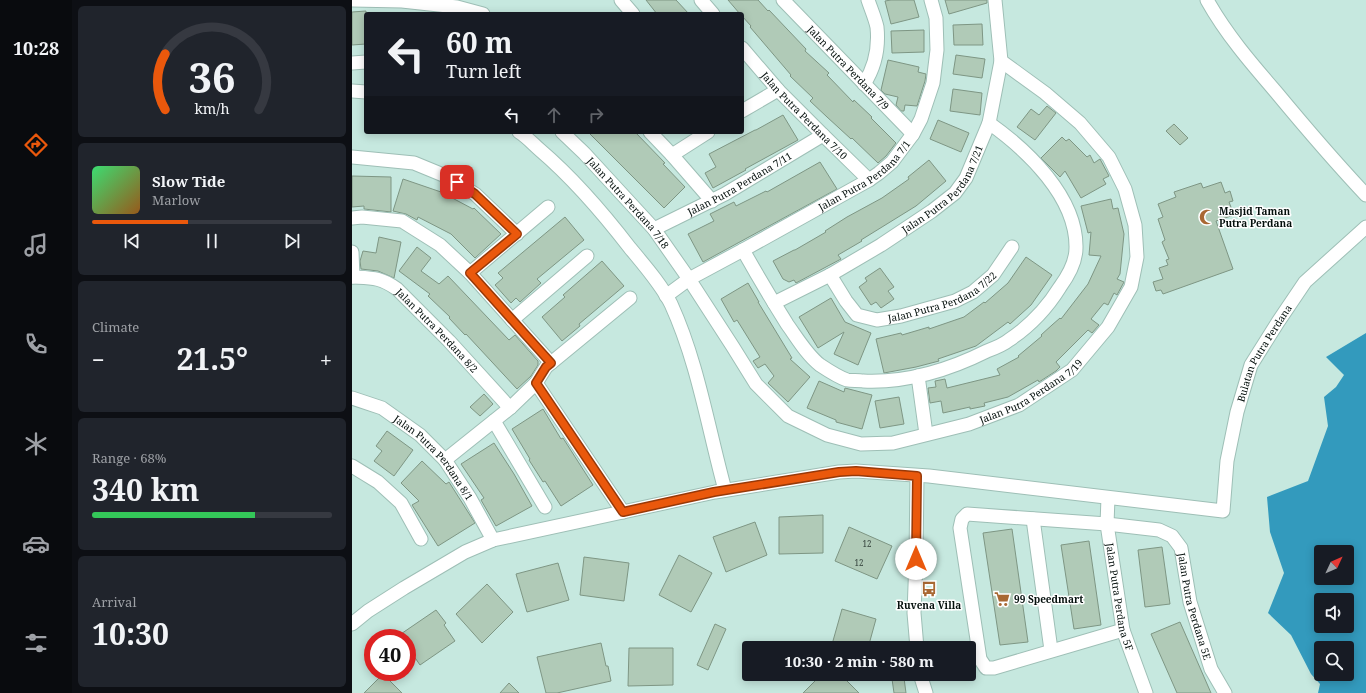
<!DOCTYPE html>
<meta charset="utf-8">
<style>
:root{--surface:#171b24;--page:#20242c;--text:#f1f3f6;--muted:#9ea1a6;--line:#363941;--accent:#ea580c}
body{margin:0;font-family:"Noto Serif",serif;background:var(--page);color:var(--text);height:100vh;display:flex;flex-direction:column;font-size:15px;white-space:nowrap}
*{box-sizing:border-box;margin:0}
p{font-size:13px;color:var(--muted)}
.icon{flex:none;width:22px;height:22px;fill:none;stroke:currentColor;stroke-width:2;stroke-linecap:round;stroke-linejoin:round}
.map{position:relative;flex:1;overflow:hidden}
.sheet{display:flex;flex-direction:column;gap:6px;padding:6px;background:#0d0f14;width:280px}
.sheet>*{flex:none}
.hud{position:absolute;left:12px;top:12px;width:380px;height:122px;border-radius:4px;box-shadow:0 2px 10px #0003;background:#171b24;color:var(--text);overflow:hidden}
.needle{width:26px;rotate:46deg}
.controls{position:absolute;left:962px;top:545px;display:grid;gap:8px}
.controls a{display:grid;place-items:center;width:40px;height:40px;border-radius:4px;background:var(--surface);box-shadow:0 2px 10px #0003;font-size:20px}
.speed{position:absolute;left:12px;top:629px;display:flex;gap:8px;font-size:20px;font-weight:700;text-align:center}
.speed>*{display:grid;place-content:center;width:52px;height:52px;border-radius:50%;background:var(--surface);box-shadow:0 2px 10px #0003;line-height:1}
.speed .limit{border:6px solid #d22;background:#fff;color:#111}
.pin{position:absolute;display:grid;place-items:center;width:34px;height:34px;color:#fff;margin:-17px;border-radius:8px;box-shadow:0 2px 6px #0006}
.me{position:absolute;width:44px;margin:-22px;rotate:0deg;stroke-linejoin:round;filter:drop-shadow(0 0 3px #0008)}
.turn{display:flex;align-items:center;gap:14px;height:84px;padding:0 16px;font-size:18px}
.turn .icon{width:52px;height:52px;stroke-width:2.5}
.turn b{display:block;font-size:28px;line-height:34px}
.lanes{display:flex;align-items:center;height:38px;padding:0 16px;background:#0003;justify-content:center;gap:20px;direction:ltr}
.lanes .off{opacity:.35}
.big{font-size:30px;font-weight:700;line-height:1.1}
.sheet .card{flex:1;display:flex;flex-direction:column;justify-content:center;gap:6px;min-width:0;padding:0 14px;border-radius:6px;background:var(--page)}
.sheet .dial{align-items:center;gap:0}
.dial svg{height:104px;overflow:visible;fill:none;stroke:var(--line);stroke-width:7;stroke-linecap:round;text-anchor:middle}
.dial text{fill:var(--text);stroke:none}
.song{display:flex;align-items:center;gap:12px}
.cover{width:48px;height:48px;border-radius:6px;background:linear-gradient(135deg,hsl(140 70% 55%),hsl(30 70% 35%))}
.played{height:4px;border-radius:2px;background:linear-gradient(90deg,var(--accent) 40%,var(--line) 40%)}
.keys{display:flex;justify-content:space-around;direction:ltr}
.heat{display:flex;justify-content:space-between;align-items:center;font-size:22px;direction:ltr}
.charge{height:6px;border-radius:3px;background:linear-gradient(90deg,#34c759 68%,var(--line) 0)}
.trip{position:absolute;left:390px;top:641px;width:234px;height:40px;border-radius:4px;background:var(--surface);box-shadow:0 2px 10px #0003;font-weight:700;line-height:40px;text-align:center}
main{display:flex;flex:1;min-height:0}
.tab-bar{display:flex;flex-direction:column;width:72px;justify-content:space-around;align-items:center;background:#090b0e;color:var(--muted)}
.tab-bar .icon{width:28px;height:28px}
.tab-bar .current{color:var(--accent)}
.tab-bar b{font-size:18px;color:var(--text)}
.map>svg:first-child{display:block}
.water{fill:#339abd;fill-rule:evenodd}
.building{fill:#b0cab7;stroke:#7e9684}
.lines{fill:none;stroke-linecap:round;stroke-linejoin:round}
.minor-casing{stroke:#9ebfb6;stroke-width:15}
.minor{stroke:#fff;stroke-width:13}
.route-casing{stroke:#983908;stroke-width:10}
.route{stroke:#ea580c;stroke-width:7}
.labels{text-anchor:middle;stroke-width:3;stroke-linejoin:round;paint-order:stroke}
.number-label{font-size:8px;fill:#303e38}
.street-label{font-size:10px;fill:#05100d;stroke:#fff}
.poi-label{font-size:10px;font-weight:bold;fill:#05100d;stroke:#fff;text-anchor:start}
</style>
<main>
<nav class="tab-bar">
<b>10:28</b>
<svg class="icon current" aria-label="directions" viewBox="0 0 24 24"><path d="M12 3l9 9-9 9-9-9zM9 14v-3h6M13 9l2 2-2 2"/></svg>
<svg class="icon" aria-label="music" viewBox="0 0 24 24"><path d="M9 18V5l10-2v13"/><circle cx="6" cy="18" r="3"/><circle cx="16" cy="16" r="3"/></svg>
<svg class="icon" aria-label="phone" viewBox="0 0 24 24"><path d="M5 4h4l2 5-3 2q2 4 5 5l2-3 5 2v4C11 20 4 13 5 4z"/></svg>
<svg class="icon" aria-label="climate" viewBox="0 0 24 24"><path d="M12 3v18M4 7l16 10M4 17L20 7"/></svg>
<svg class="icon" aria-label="car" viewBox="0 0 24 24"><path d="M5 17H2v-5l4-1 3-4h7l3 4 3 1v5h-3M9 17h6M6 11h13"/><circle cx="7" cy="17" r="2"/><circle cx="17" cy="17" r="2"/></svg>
<svg class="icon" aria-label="filters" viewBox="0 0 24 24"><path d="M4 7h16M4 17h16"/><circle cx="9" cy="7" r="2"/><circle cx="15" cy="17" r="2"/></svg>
</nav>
<section class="sheet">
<div class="card dial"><svg viewBox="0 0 100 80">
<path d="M14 69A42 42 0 1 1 86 69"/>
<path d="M14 69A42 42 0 0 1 14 26" stroke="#ea580c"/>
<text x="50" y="56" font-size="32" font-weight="700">36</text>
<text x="50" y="72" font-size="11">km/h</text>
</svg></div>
<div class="card">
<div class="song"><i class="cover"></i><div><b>Slow Tide</b><p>Marlow</p></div></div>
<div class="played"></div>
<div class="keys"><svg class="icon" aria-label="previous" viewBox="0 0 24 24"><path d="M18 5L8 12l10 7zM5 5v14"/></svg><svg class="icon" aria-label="pause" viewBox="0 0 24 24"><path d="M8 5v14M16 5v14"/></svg><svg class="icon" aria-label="next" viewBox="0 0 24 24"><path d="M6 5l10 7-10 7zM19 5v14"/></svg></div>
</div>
<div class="card"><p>Climate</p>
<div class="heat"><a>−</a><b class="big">21.5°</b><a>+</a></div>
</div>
<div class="card"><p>Range · 68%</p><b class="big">340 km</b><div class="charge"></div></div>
<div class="card"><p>Arrival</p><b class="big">10:30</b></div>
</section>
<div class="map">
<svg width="1014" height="693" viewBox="0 0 1014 693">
<rect width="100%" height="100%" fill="#c6e8df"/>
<!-- water -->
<path class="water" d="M 1014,333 L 1014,693 L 966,693 L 968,684 L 959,674 L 939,635 L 916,613 L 932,573 L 918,532 L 915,497 L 956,481 L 976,426 L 972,397 L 984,387 L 992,375 L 974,357 ZM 969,552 L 995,552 L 995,578 L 969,578 ZM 969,600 L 995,600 L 995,626 L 969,626 ZM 969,648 L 995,648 L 995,674 L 969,674 Z"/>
<!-- building -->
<g class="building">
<polygon points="294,0 324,0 337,14 305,14"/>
<polygon points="376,0 406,0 416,11 417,10 454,49 453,51 477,73 475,75 501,102 502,100 520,117 519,118 544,143 534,156 526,163 500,138 499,139 475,117 458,101 461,98 438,76 439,75 398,27 399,26 390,16 390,14 388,14"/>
<polygon points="539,0 562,0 567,17 539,24 533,1"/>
<polygon points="593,0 635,0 635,3 597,14"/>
<polygon points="14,11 14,44 0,45 0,12"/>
<polygon points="630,24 631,45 602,45 601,25"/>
<polygon points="572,30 572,52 540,53 539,31"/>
<polygon points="604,55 633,59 630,78 601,74"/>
<polygon points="536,60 567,67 566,72 574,74 573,81 565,106 553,105 552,111 549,111 544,105 546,97 533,94 529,90"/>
<polygon points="601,89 630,93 628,115 598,111"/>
<polygon points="695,106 704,113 683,140 665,127 679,109 687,115"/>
<polygon points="431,115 446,140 393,169 394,170 361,188 353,173 364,167 357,154 403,130 404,130"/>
<polygon points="586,120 617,133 609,152 578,139"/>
<polygon points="822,124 836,138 828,145 814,131"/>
<polygon points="236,132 283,132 313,163 311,164 333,187 312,208"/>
<polygon points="710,137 714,141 717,139 735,157 738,155 742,163 748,159 757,176 751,179 754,184 729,198 713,171 708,177 689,158"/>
<polygon points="577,160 594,181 564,206 509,240 510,241 486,255 489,259 444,283 442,280 437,282 431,279 421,261 442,250 443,250 474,232 473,231 495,217 530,198 557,179 556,177"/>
<polygon points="468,162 485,189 351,262 336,234 362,221 358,214 382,202 384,206 414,191 415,192"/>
<polygon points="0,176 39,177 39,212 12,209 12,206 0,207"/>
<polygon points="51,179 89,192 121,209 122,208 149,234 123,258 99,234 66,217 65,220 54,214 41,211"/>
<polygon points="869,182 873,193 878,191 881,201 877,202 882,215 864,221 881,269 811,294 809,290 804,291 801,282 811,279 807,268 816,265 814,260 817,259 810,242 813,240 806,219 811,217 806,204 824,197 822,192 849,183 851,188"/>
<polygon points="759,199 761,209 766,208 772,234 768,274 765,279 772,282 765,295 762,293 756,305 752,303 739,319 747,325 740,333 736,330 704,362 708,367 704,371 687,382 686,380 656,397 632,403 633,406 618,409 618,407 591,413 589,401 578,403 576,388 584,387 583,381 593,379 595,388 648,375 645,369 667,357 666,356 690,336 689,335 700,325 708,318 709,319 736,284 749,256 737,255 739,232 736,233 729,206"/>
<polygon points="213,217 232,240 185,279 189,283 168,302 164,298 159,303 143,285 151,278 146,273"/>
<polygon points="27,237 49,242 42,278 26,271 9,269 8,261 11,251 24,253"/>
<polygon points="65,247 79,258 69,271 87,284 96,276 157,340 163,335 186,361 186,365 179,376 165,389 114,334 113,335 97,318 98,317 76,296 78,294 47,271"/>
<polygon points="674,257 700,275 679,305 658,324 656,322 624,346 586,359 587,361 564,367 532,373 524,339 549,333 550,335 577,327 577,329 612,317 632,302 633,303 656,283"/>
<polygon points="250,261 272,286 227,324 228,326 210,341 190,317 213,297 211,295"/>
<polygon points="528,268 542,287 536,291 542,299 529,308 524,302 519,305 507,287 515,281 513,278"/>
<polygon points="396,283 407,302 406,302 440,358 438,359 458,377 436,402 416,383 422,376 413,364 406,368 401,361 408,357 385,320 382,322 369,299"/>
<polygon points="479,298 493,322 519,333 506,365 482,354 492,332 466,348 447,317"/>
<polygon points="467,381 492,392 493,388 520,395 510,429 484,422 484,420 455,408"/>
<polygon points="132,394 141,404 128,416 118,407"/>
<polygon points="547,397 552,424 528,428 523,401"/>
<polygon points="191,409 209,439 211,438 241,485 209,506 193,481 191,482 177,460 178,459 160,429"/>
<polygon points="35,431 61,450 42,476 22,461 30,451 24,446"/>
<polygon points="142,443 162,474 180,506 144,526 129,500 132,498 109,464"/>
<polygon points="70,461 94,484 97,482 123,523 86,546 60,505 67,501 49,483"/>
<polygon points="471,515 471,553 427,554 427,517"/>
<polygon points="403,522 415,555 374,572 361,537"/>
<polygon points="497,527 540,546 525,579 483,561"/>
<polygon points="660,529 676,642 648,645 631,533"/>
<polygon points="737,541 749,625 722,629 709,545"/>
<polygon points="810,547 818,604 793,607 786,550"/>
<polygon points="327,555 360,573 339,612 307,595"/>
<polygon points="232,557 277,563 272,601 228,595"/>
<polygon points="206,563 217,600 175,612 164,574"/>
<polygon points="135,584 161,612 130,643 104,614"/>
<polygon points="490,609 524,619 516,648 479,648"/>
<polygon points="84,610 94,623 92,625 103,641 68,665 55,646 55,638 43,638"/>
<polygon points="828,622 859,693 825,693 799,634"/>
<polygon points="363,624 374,629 356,670 345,665"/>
<polygon points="249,643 254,666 256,666 259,681 205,693 194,693 185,657"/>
<polygon points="277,648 321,648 321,685 276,686"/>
<polygon points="31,674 50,693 12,693"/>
<polygon points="470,674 488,674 507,693 451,693"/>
<polygon points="552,678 554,693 542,693 540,679"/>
<polygon points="157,683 167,693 148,693"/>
</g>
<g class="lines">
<defs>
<g id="minor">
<polyline points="0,0 50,1 105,7 131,14"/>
<polyline points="269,0 281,14"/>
<polyline points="349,0 361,14"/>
<path id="s1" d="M 431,0 L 561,134"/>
<path d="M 855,0 C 874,34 899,63 924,92 C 953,127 983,162 1014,195"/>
<path id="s2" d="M 390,48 L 426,90 L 471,135 L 517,180"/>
<polyline points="0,63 14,62"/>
<path d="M 512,84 C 523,67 527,47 525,27 C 523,18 519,9 516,0"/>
<polyline points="0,91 14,92"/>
<polyline points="390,111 426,90"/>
<path d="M 167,132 C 175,137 181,144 188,150 C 222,179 251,213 278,248 C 292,265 309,284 319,304 C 346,363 356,428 373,490"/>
<path id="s3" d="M 210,132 L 232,153 L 302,229 L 337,279 L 381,347 L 404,384 L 436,416 L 475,435 L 509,444 L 541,443 L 617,424 L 667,405 L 720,370 L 756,327 L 779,287 L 785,257 L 783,225 L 773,189 L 757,157 L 728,123 L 693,93 L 649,61"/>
<polyline points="298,132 320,155 360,201"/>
<polyline points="320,155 356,132"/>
<polyline points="0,157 62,163 96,177 123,194 165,234"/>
<polyline points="0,218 10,217 50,221 88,245 118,273 199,363"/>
<path id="s4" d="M 302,229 L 373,194 L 471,135"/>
<path d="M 391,250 C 405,275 420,300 435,324 C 445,338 455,355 468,365 C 474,369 489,378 495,380 C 500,381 506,380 511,381 C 554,383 597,370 635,351 C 643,348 651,345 657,340 C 678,326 695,308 708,287 C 716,276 724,262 724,248 C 725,197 675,150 637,123"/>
<polyline points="0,252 1,277"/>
<polyline points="118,273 196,207"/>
<path id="s5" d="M 478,275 L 494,301 L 505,315 L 525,320 L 549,316 L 603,301 L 621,292 L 641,275 L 660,247"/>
<path id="s6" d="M 0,277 C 20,278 28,277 45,289 L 97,341 L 158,408"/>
<path id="s7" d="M 314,296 L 337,279 L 391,250 L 517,180 L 527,173 L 540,162 L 561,134 L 569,119 L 581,83 L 585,50 L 584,18 L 579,0"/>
<path id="s8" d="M 422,303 L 478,275 L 529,245 L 580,211 L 603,193 L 614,178 L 637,123 L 649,61 L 643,0"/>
<polyline points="160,320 235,256"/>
<polyline points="566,376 574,434"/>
<polyline points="184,383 271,512"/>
<path id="s9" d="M 0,398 L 30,408 L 68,435 L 93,460 L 118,498 L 141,540"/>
<polyline points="142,421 193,507"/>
<polyline points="93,460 158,408 184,383 194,367 199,363 278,298"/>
<polyline points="0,466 26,482 49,503 69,539"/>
<path id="s10" d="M 756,498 L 755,524 L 771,630 L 794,693"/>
<polyline points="681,519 699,650"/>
<path id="s11" d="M 0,624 L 16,611 L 52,588 L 113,552 L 141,540 L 363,492 L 487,472 L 504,471 L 577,476 L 871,511 L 875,461 L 885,412 L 899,365 L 926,322 L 953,282 L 1014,227"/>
<path id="s12" d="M 771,630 L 642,668 L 634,668 L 628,659 L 608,528 L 610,519 L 615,514 L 755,524 L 807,530 L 820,536 L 829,548 L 838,602 L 859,669 L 873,693"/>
<polyline points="565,648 562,613 564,559 565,476"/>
<polyline points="568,674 574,693"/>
</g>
</defs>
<!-- minor casing -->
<use href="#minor" class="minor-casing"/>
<!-- minor -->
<use href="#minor" class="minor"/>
</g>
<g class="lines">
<defs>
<polyline id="route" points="105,182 123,194 165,234 118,273 199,363 194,367 184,383 271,512 362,492 487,472 504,471 565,476 564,559"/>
</defs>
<!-- route casing -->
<use href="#route" class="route-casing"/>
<!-- route -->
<use href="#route" class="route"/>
</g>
<!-- icons -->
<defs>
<symbol id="mosque-bare" viewBox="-9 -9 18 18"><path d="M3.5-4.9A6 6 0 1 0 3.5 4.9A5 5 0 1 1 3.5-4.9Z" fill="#a96833" stroke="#fff" stroke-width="2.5" paint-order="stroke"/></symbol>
<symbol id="bus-bare" viewBox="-9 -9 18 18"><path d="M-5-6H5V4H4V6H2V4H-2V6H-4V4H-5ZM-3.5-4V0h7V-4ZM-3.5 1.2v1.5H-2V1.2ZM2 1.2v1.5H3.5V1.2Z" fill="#a96833" stroke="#fff" stroke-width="2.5" paint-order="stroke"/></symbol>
<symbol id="supermarket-bare" viewBox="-9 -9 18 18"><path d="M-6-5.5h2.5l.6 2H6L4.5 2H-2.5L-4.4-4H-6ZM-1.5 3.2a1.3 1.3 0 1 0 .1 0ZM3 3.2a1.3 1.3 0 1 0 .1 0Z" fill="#a96833" stroke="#fff" stroke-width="2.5" paint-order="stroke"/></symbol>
</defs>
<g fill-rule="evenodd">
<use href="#mosque-bare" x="844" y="206" width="22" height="22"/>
<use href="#bus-bare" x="566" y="578" width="22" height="22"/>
<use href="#supermarket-bare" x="639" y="588" width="22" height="22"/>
</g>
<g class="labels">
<!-- number labels -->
<g class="number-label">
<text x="515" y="547">12</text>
<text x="507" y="566">12</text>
</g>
<!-- street labels -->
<g class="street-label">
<text dy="4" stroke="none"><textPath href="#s1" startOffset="94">Jalan Putra Perdana 7/9</textPath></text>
<text dy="4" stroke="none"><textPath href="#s2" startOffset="92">Jalan Putra Perdana 7/10</textPath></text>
<text dy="4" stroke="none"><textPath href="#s7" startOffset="233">Jalan Putra Perdana 7/1</textPath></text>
<text dy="4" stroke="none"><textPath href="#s4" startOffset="97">Jalan Putra Perdana 7/11</textPath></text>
<text dy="4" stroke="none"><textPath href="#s8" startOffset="207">Jalan Putra Perdana 7/21</textPath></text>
<text dy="4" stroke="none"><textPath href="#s3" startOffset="97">Jalan Putra Perdana 7/18</textPath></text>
<text dy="4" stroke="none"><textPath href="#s5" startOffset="139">Jalan Putra Perdana 7/22</textPath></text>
<text dy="4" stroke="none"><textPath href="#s6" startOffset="105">Jalan Putra Perdana 8/2</textPath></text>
<text dy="4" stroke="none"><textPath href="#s11" startOffset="1069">Bulatan Putra Perdana</textPath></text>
<text dy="4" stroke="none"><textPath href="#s3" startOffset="624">Jalan Putra Perdana 7/19</textPath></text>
<text dy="4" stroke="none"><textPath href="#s9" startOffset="104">Jalan Putra Perdana 8/1</textPath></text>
<text dy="4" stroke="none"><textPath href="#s10" startOffset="100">Jalan Putra Perdana 5F</textPath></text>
<text dy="4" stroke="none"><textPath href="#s12" startOffset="584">Jalan Putra Perdana 5E</textPath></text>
</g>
<!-- poi labels -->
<g class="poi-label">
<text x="867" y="215">Masjid Taman<tspan x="867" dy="12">Putra Perdana</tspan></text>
<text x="662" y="603">99 Speedmart</text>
<text x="577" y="609" text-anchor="middle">Ruvena Villa</text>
</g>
</g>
</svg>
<div class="controls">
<a><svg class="needle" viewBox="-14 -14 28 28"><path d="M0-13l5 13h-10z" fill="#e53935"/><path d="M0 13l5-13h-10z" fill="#9ea1a6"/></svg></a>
<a><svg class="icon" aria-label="sound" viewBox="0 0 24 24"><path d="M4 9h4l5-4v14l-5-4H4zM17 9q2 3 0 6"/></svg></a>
<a><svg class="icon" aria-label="search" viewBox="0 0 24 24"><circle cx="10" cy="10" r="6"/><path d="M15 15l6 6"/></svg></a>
</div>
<div class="speed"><div class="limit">40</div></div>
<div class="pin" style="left:105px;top:182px;background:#d93025"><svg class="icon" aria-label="arrive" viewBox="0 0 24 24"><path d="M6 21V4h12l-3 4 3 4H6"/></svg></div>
<svg class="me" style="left:564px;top:559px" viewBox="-20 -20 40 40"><circle r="19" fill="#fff"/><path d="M0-13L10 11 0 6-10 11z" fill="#ea580c"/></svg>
<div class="trip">10:30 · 2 min · 580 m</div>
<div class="hud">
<div class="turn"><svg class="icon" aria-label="left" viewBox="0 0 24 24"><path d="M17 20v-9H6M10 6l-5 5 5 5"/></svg><div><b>60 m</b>Turn left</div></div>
<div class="lanes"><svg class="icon" aria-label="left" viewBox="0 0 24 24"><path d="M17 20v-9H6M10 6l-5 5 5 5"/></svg><svg class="icon off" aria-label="ahead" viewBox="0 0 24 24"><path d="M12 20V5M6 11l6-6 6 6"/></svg><svg class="icon off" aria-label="right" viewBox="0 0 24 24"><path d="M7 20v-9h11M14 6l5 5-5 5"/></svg></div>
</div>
</div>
</main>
